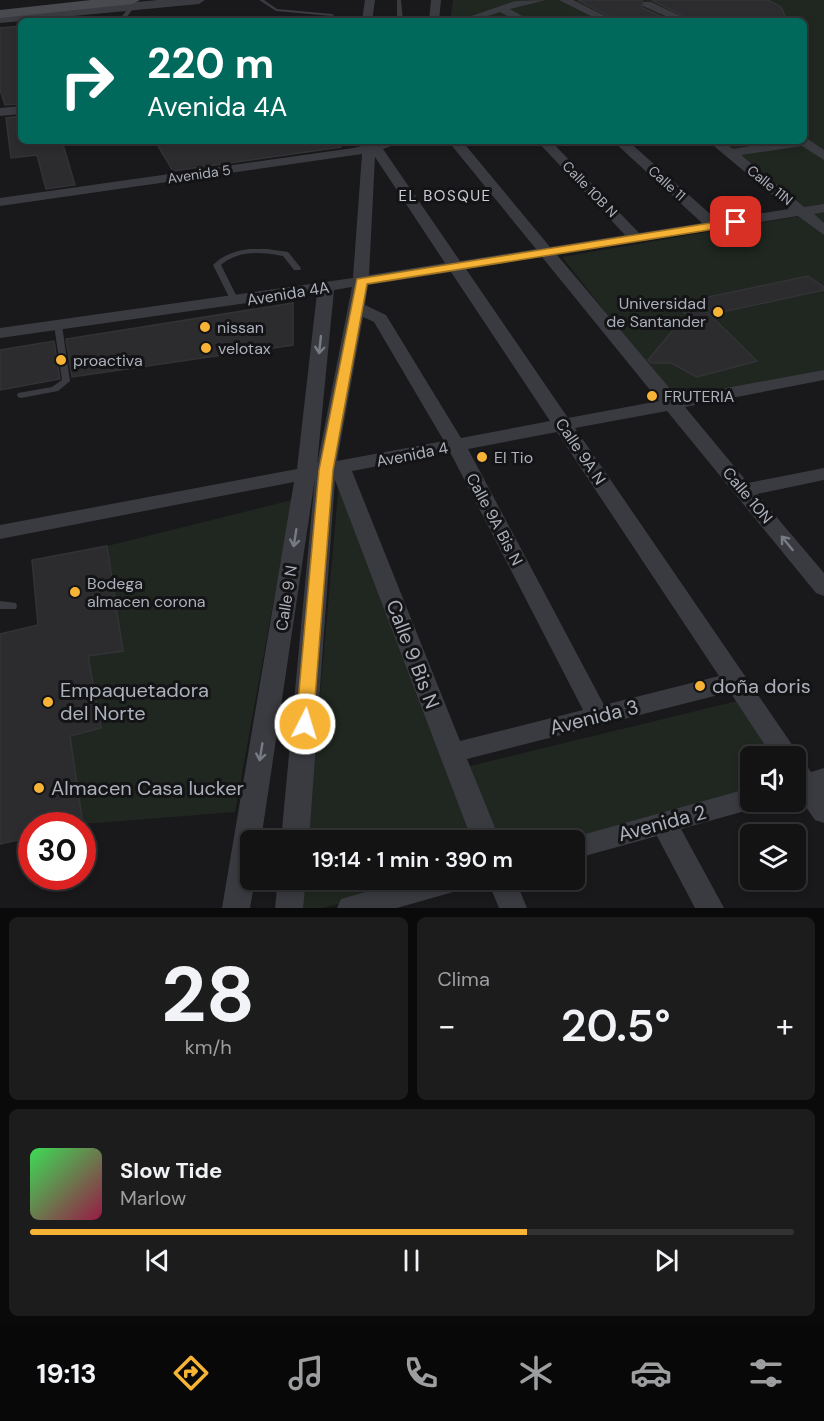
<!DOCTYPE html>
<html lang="es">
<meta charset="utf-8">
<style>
:root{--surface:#131314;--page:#1c1c1d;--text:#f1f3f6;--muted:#9d9ea0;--line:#323234;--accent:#f7b335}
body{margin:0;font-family:"DM Sans",sans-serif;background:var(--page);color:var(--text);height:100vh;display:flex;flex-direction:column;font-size:22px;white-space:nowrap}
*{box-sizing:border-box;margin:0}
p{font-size:20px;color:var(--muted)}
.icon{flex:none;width:33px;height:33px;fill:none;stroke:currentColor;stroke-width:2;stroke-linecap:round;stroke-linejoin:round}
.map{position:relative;height:908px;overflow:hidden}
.drawer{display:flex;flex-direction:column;gap:9px;padding:9px;background:#0a0a0b;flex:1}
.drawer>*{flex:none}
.banner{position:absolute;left:18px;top:18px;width:789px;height:126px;border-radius:9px;box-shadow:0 3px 9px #0003,0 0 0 2px var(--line);background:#00695c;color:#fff;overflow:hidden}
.tools{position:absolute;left:740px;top:746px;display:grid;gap:12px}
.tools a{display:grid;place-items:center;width:66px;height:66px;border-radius:9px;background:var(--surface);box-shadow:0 3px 9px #0003,0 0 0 2px var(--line);font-size:30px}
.speed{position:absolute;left:18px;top:812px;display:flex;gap:12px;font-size:30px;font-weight:700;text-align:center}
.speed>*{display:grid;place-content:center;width:78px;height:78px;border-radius:50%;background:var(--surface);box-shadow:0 3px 9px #0003,0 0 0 2px var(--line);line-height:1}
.speed .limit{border:9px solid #d22;background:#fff;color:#111}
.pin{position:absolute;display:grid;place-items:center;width:51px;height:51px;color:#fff;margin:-26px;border-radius:12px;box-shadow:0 3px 9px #0006}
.me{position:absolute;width:66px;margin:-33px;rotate:5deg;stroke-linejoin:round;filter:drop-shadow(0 0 4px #0008)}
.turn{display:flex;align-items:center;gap:21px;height:126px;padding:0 30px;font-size:27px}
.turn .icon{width:78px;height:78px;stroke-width:2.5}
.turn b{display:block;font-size:42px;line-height:51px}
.big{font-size:45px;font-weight:600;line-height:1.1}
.drawer .card{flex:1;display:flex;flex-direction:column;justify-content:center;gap:9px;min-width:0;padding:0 21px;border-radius:9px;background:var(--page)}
.drawer .dial{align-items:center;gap:0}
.dial b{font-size:78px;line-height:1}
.song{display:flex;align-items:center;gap:18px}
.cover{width:72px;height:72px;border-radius:9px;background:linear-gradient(135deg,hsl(130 70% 55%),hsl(340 70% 35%))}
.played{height:6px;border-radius:3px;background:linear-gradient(90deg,var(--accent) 65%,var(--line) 65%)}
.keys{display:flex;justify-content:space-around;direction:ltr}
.heat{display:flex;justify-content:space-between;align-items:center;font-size:33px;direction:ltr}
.drawer .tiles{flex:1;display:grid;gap:9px;grid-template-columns:1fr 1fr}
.card:last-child{grid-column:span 2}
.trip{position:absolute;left:240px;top:830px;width:345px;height:60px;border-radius:9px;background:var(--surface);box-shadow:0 3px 9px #0003,0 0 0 2px var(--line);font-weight:600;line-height:60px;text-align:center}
.tabs{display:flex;height:96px;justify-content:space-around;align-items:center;background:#080808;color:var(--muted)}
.tabs .icon{width:42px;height:42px}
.tabs .active{color:var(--accent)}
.tabs b{font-size:27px;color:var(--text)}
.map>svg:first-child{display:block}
.green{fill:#1f2720}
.building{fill:#2c2c2f;stroke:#333337;stroke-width:1.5}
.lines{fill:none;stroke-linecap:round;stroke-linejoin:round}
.service{fill:#3a3b40;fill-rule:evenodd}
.minor{fill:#3a3b40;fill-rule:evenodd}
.tertiary{fill:#3a3b40;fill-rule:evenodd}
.secondary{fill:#484a50;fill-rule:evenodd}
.oneway{stroke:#787b84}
.route{fill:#f7b335;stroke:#a17422;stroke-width:1.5}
.poi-dot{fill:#f7b335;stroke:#141416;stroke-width:2}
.labels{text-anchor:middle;stroke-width:6;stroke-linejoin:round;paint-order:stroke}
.far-street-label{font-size:14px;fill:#abb0bb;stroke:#141416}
.far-neighbourhood-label{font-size:15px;letter-spacing:1.5px;fill:#cccfd7;stroke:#141416}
.street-label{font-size:16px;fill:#abb0bb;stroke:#141416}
.poi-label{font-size:16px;fill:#abb0bb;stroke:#141416;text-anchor:start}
.near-street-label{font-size:20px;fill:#abb0bb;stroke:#141416}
.near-poi-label{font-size:20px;fill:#abb0bb;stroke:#141416;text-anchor:start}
</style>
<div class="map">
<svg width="824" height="908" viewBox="0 0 824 908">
<rect width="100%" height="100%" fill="#19191b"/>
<!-- green -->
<g class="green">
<polygon points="453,0 824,0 824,377 679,405 562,257 801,216 711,141 804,141 804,21 450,21"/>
<polygon points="340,471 466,767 737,701 778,756 750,756 750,797 574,840 307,840"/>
<polygon points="292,500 235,812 83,824 70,736 100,728 88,656 123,651 107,546"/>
<polygon points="304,879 435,879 323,908 302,908"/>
</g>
<!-- building -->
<g class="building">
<polygon points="578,0 642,0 642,8 671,21 618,21"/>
<polygon points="652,0 768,0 781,7 786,18 773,21 693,21"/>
<polygon points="21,26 21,104 5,105 0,90 0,28"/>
<polygon points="21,116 21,141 62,141 75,185 46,189 37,155 11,158 6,118"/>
<polygon points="155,141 340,141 341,147 173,171"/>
<polygon points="808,276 824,287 824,290 713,314 699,299"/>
<polygon points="293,303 293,345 72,377 66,339"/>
<polygon points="701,306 757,361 697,377 671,363 651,363 648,360 674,329 694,325 683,311"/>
<polygon points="54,341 60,379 0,390 0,350"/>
<polygon points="107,546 123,651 88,656 101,728 70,736 83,825 32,825 32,837 0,844 0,634 38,625 32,560"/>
</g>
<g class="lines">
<!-- service -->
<g class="service">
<polygon points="259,0 264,0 277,9 332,14 334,15 332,16 276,11"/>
<polygon points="397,0 401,0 403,21 397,21"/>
<polygon points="131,5 135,6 124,21 118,21"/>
<polygon points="51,13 55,13 68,21 61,21 51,15"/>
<path d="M 249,249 L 267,249 L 288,252 L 301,268 L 300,270 L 294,270 L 283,256 C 261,252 238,250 221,265 L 239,301 L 235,303 L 232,303 L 213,265 C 223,255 235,251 249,249 Z"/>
<polygon points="55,323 61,323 62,325 70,381 58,391 21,398 18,397 17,395 18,393 52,387 62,380 54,325"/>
<polygon points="0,601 16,603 17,606 16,609 0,609"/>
</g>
<!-- minor -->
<g class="minor">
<polygon points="365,0 375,0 372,21 362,21"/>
<polygon points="431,0 441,0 439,21 429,21"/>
<polygon points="546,0 510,9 531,21 517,21 500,12 473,21 457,21 515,1"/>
<polygon points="559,0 573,0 615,21 601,21"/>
<polygon points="643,2 651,2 691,21 677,21 643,6"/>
<polygon points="21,106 21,114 0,116 0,108"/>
<path d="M 805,137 L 824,150 L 824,160 L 802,146 L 741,155 L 804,207 L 824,204 L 824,212 L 814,214 L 824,223 L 824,235 L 798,216 L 557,255 L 677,397 L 824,370 L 824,380 L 685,407 L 748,483 L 824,468 L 824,480 L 757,494 L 824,573 L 824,596 L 816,593 L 667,411 L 575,428 L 795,749 L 799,756 L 797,759 L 804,762 L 811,772 L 824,768 L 824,823 L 815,820 L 799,797 L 795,798 L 795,756 L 772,756 L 730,692 L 467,759 L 500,840 L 472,840 L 335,480 L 309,840 L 281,840 L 315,478 L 261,840 L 250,840 L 250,879 L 255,879 L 250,908 L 222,908 L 294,482 L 0,539 L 0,525 L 297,469 L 317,293 L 0,338 L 0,328 L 353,278 L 362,154 L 0,206 L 0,198 L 353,148 L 382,141 L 405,141 L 383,149 L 460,261 L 536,249 L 448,141 L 462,141 L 550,247 L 625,235 L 537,141 L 551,141 L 639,233 L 702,223 L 613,141 L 628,141 L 717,220 L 789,209 L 708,141 L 723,141 L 733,149 L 780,141 L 804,141 ZM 375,157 L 445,263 L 369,275 ZM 542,257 L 659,401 L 568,418 L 466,269 ZM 451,272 L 550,421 L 461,438 L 386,315 L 365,305 L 368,285 ZM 352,287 L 317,465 L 334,290 ZM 363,317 L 374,322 L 444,441 L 337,461 ZM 557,432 L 719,676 L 604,705 L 468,449 ZM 450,452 L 583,710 L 460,741 L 352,471 Z"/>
<polygon points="750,788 750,801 762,801 759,807 681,829 724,908 695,908 657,836 574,859 574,840 564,840"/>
<polygon points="278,879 306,879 303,908 275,908"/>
<polygon points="411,879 471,879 467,888 397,908 337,908 341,899"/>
<polygon points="487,879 515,879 527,908 499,908"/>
</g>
<!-- tertiary -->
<polygon class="tertiary" points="158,0 205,0 199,4 0,23 0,15"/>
<!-- secondary -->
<polygon class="secondary" points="91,0 140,0 133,4 0,18 0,10"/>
</g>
<!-- one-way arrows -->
<defs><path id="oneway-shaft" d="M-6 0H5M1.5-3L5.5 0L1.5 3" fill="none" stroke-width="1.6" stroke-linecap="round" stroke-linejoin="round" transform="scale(1.5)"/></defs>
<g class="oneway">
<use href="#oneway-shaft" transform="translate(320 345) rotate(96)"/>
<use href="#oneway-shaft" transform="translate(295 538) rotate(99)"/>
<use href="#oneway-shaft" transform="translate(787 543) rotate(-129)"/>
<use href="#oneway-shaft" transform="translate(261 752) rotate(99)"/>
</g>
<!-- route -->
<polygon class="route" points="736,219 742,222 740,225 367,284 333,470 313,724 311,729 298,729 296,724 319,470 357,279"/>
<!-- markers -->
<g class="poi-dot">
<circle cx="718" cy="312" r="6"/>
<circle cx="205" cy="327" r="6"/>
<circle cx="206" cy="348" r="6"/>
<circle cx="61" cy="360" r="6"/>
<circle cx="652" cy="396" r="6"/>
<circle cx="482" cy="457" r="6"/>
<circle cx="75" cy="592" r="6"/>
<circle cx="700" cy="686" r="6"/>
<circle cx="48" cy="702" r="6"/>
<circle cx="39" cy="788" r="6"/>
</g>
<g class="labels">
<!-- far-street labels -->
<g class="far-street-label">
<text transform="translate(199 174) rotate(-8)" y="5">Avenida 5</text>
<text transform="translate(667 183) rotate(42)" y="5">Calle 11</text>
<text transform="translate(770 185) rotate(39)" y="5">Calle 11N</text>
<text transform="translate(590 189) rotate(46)" y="5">Calle 10B N</text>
</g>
<!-- far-neighbourhood labels -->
<g class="far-neighbourhood-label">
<text x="445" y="201">EL BOSQUE</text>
</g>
<!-- street labels -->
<g class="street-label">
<text transform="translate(288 293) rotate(-9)" y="6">Avenida 4A</text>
<text transform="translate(581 451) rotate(56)" y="6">Calle 9A N</text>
<text transform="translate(412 454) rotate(-11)" y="6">Avenida 4</text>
<text transform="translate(748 495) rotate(50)" y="6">Calle 10N</text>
<text transform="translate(495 519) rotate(62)" y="6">Calle 9A Bis N</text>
<text transform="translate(286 598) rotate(-81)" y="6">Calle 9 N</text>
</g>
<!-- poi labels -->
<g class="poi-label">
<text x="706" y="309" text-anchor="end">Universidad<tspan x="706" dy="18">de Santander</tspan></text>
<text x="217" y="333">nissan</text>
<text x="218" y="354">velotax</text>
<text x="73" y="366">proactiva</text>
<text x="664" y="402">FRUTERIA</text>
<text x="494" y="463">El Tio</text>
<text x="87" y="589">Bodega<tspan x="87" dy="18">almacen corona</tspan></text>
</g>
<!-- near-street labels -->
<g class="near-street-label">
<text transform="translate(413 654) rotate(69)" y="7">Calle 9 Bis N</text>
<text transform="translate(594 717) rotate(-14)" y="7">Avenida 3</text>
<text transform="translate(662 823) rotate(-15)" y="7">Avenida 2</text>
</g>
<!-- near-poi labels -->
<g class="near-poi-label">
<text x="712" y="693">doña doris</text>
<text x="60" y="697">Empaquetadora<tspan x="60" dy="23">del Norte</tspan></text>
<text x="51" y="795">Almacen Casa lucker</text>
</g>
</g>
</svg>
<div class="tools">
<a><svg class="icon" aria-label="sound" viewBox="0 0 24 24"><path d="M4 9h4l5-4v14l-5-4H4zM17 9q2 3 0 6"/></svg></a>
<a><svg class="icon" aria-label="layers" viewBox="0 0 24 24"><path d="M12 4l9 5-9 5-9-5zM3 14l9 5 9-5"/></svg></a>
</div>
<div class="speed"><div class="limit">30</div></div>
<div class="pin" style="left:736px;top:222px;background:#d93025"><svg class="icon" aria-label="arrive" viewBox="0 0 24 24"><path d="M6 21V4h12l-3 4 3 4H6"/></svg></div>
<svg class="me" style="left:305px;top:724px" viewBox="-20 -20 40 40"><circle r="17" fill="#f7b335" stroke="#fff" stroke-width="3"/><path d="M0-11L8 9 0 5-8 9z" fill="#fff"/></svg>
<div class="trip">19:14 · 1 min · 390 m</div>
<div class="banner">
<div class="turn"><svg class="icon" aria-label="right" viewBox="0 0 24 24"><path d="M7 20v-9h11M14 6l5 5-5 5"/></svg><div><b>220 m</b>Avenida 4A</div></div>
</div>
</div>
<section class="drawer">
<div class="tiles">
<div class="card dial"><b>28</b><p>km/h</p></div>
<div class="card"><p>Clima</p>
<div class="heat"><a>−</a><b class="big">20.5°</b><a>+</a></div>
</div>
<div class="card">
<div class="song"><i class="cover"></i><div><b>Slow Tide</b><p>Marlow</p></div></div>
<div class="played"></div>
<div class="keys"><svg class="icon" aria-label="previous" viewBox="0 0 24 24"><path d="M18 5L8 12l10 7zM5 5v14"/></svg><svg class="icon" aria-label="pause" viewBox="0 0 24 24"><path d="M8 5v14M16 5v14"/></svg><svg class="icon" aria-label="next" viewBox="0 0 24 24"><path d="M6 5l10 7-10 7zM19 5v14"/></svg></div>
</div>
</div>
</section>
<nav class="tabs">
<b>19:13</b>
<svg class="icon active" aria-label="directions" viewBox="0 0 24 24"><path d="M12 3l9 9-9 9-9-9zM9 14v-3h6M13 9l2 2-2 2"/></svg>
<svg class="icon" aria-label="music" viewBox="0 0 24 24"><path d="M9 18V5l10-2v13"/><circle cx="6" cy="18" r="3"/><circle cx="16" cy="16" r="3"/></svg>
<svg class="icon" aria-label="phone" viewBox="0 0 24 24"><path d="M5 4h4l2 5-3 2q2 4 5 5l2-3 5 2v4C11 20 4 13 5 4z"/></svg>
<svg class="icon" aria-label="climate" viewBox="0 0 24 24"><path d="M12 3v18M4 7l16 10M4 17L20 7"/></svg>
<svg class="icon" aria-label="car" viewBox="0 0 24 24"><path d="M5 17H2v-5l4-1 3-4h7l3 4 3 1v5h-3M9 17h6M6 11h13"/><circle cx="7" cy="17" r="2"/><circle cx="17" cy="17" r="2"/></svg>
<svg class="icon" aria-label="filters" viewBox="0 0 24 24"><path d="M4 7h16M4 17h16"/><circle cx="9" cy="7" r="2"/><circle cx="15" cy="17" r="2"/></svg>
</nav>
